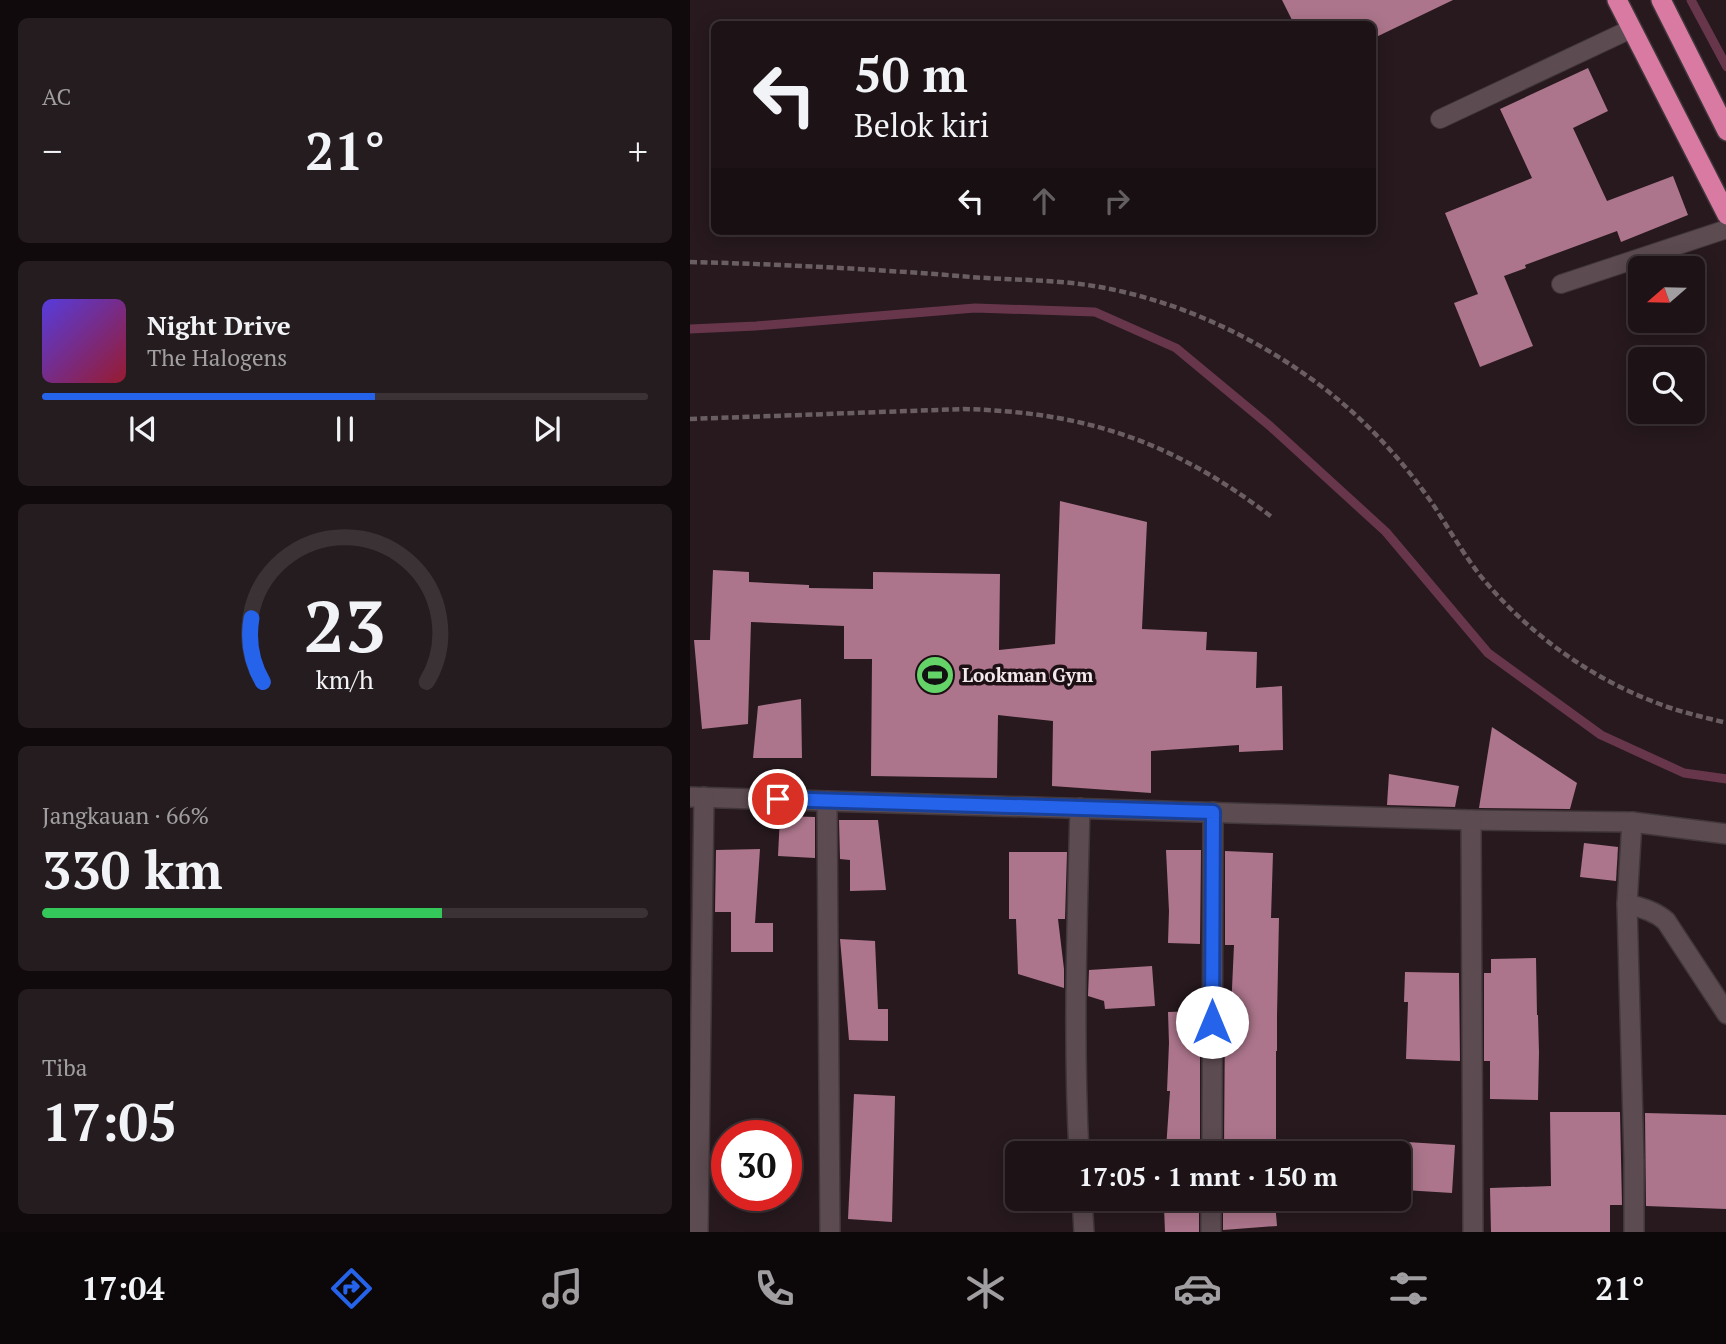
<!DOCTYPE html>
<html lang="id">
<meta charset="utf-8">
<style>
:root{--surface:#1d1316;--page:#251c1f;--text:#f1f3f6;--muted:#a09ea1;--line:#3b3235;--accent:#2563eb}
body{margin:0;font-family:"PT Serif",serif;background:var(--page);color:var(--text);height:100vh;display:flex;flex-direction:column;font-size:26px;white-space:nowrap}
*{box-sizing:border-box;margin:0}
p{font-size:23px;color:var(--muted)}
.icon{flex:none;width:38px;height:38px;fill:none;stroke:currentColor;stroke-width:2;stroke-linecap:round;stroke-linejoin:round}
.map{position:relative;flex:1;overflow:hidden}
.panel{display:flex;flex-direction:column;gap:18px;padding:18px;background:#100a0c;width:690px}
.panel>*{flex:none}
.top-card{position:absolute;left:21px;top:21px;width:665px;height:214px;border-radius:10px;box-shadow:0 4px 18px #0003,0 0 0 2px var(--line);background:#1d1316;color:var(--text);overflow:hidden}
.needle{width:46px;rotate:250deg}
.buttons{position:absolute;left:938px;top:256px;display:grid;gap:14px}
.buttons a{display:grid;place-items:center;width:77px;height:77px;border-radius:10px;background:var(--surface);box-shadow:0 4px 18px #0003,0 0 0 2px var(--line);font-size:35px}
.speed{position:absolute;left:21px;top:1120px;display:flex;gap:14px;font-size:35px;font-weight:700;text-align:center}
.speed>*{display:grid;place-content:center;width:91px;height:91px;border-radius:50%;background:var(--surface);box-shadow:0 4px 18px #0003,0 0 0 2px var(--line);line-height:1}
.speed .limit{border:10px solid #d22;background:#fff;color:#111}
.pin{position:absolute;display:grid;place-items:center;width:60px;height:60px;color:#fff;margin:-30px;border:4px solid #fff;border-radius:50%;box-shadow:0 2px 7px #0007}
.me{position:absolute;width:77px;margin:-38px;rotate:0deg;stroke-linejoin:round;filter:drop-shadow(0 0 5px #0008)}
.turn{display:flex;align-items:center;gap:24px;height:147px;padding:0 28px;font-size:32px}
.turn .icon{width:91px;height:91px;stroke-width:2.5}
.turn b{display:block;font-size:49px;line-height:60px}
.lanes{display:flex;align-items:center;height:66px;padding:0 28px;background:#0003;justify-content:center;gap:35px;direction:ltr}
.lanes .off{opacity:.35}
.big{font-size:52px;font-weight:700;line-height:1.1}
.panel .tile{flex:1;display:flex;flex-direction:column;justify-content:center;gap:10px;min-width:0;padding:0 24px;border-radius:10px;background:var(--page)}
.panel .dial{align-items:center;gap:0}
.dial svg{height:182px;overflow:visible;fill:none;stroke:var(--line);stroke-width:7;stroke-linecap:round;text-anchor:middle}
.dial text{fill:var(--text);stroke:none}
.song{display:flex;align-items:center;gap:21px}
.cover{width:84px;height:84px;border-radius:10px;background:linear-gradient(135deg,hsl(250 70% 55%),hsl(350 70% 35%))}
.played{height:7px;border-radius:4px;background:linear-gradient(90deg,var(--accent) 55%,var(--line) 55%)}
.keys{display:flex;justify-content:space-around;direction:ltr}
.heat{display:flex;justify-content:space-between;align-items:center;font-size:38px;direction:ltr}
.charge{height:10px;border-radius:5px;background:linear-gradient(90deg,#34c759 66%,var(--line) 0)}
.trip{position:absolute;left:315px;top:1141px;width:406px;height:70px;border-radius:10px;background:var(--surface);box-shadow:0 4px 18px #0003,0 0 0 2px var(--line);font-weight:700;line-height:70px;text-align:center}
.tabs{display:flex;height:112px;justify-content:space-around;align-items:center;background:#0c0809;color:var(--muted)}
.tabs .icon{width:49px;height:49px}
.tabs .on{color:var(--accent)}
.tabs b{font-size:32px;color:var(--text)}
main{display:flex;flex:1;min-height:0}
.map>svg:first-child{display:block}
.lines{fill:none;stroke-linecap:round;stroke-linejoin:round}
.stream{stroke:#67364b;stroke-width:9}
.building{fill:#ac758b}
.service-casing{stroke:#41363a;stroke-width:20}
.minor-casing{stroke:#41363a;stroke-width:22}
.trunk-casing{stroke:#41363a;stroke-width:22}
.path{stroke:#6b5e63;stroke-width:4.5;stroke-dasharray:7 3.5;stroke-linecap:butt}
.service{stroke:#5c4b51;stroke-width:18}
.minor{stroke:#5c4b51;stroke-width:19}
.trunk{stroke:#d87aa2;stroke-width:19}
.route-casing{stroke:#184099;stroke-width:18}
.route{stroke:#2563eb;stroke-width:12}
.labels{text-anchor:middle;stroke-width:7;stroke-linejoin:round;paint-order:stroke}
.poi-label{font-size:19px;font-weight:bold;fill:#f3e8ec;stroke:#1d1015;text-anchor:start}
</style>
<main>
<section class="panel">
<div class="tile"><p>AC</p>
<div class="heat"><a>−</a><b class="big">21°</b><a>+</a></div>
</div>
<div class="tile">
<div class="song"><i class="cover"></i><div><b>Night Drive</b><p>The Halogens</p></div></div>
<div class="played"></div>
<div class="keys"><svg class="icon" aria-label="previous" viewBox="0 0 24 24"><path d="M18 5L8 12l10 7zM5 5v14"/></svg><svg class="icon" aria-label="pause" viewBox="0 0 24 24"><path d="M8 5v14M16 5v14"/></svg><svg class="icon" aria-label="next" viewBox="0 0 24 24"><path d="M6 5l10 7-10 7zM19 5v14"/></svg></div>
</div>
<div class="tile dial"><svg viewBox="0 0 100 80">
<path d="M14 69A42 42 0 1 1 86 69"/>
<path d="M14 69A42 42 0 0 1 9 41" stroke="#2563eb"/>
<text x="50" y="56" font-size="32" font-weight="700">23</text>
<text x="50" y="72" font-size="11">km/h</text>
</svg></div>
<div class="tile"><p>Jangkauan · 66%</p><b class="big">330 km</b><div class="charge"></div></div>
<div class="tile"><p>Tiba</p><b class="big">17:05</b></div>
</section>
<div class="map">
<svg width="1037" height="1232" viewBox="0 0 1037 1232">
<rect width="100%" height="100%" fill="#27191e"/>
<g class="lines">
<!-- stream -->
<g class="stream">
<polyline points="1001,0 1037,67"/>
<polyline points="0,329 66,326 285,308 405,312 486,348 580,426 696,532 798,653 911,735 994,773 1037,779"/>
</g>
</g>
<!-- building -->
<g class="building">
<polygon points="592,0 763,0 682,39 682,24 604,24"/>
<polygon points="898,68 918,111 883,128 917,201 983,176 998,215 931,242 927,231 835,265 836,268 814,276 843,346 790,367 764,303 788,294 755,213 842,178 810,109"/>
<polygon points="370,501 457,522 452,629 517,632 516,650 567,652 566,688 592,686 593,750 549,752 549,745 461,751 461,793 362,786 363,721 308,715 307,778 181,776 182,659 154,659 154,626 61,622 58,724 12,729 4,640 20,640 23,570 59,572 59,582 119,585 119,588 183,589 183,572 310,574 309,650 365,644"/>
<polygon points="111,699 112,758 63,758 68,706"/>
<polygon points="802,727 887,783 880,809 789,808"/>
<polygon points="699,774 769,786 765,807 697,805"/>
<polygon points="90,816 125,817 125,858 88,856"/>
<polygon points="149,820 188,820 196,890 160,891 160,860 150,859"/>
<polygon points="894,843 928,847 926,881 890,877"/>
<polygon points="70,849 65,923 83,923 83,952 41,952 41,912 25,912 26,850"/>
<polygon points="476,850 511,850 510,944 478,943 479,911"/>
<polygon points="535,851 583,853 581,918 589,918 587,1016 587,1051 586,1051 586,1153 534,1153 535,1010 541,1010 544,945 535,945"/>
<polygon points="319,852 377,852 375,919 368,919 374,969 374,988 328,974 326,919 319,919"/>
<polygon points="150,939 185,941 188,1009 198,1009 198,1041 159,1040"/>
<polygon points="846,958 847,1015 848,1015 849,1052 848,1100 800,1099 800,1061 794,1061 794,973 801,973 801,959"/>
<polygon points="462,966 465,1006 415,1009 414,1001 398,996 399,970"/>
<polygon points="715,972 769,973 770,1061 716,1059 718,1002 714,1002"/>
<polygon points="510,1011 510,1152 476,1149 480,1091 477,1091 479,1043 478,1012"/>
<polygon points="164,1094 205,1096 202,1222 158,1219"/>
<polygon points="860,1112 930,1112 932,1205 920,1205 920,1232 801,1232 800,1188 861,1186"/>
<polygon points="955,1113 1037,1115 1037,1209 956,1206"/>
<polygon points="717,1142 765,1145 762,1193 714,1190"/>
<polygon points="585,1202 587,1226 533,1230 533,1206"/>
<polygon points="474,1207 509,1207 509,1232 475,1232"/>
</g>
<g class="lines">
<defs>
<g id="service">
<polyline points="750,119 941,29"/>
<polyline points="871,284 1037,229"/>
</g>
<g id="minor">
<polyline points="0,797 781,820 942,822 1037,834"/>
<polyline points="137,801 140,1232"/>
<polyline points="781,820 783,1232"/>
<polyline points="942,822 937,904 944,1160 944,1232"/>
<path d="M 937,904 C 952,908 965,911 976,921 L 1037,1014"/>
<path d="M 389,1153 C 383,1038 387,923 390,808"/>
<polyline points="522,1153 523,812"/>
<polyline points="392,1199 394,1232"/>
<polyline points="8,1232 14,797"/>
<polyline points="521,1232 521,1199"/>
</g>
<g id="trunk">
<polyline points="927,0 1037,215"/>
<polyline points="971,0 1037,131"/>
</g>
</defs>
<!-- service casing -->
<use href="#service" class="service-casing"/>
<!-- minor casing -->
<use href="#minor" class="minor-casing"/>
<!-- trunk casing -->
<use href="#trunk" class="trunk-casing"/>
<!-- path -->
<g class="path">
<path d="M 0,262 C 90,264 180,269 270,276 C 310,280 350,279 390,284 C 475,295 558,332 627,383 C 673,417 714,461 746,509 C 760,531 773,553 789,574 C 835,631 898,677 967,703 C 990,712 1013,717 1037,723"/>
<path d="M 0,419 L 273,409 C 397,412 484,442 583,518"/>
</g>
<!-- service -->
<use href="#service" class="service"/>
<!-- minor -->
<use href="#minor" class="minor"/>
<!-- trunk -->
<use href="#trunk" class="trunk"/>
</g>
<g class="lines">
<defs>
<polyline id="route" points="88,799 523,812 522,1022"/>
</defs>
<!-- route casing -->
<use href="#route" class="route-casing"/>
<!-- route -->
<use href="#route" class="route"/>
</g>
<!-- icons -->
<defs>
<symbol id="stadium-disc" viewBox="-11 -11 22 22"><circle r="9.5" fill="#64d468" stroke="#1d1015"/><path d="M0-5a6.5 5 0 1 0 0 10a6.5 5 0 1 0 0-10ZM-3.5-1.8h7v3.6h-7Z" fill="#111"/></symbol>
</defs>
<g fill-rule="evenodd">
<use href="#stadium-disc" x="223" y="653" width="44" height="44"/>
</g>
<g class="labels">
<!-- poi labels -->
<g class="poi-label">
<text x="272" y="682">Lookman Gym</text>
</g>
</g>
</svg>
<div class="buttons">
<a><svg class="needle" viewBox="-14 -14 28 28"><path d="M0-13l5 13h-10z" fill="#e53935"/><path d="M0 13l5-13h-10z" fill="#a09ea1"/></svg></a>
<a><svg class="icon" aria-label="search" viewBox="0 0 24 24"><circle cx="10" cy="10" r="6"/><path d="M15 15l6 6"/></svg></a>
</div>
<div class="speed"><div class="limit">30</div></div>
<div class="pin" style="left:88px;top:799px;background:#d93025"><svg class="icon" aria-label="arrive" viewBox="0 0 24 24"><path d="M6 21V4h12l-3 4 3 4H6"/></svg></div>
<svg class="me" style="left:522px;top:1022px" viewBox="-20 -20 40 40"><circle r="19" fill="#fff"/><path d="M0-13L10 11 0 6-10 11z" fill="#2563eb"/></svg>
<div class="trip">17:05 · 1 mnt · 150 m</div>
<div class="top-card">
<div class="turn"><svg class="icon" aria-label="left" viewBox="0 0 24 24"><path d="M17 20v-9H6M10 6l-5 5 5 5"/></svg><div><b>50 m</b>Belok kiri</div></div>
<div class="lanes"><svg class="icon" aria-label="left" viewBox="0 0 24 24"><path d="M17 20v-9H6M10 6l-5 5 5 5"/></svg><svg class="icon off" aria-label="ahead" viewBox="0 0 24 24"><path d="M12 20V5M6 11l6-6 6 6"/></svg><svg class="icon off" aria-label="right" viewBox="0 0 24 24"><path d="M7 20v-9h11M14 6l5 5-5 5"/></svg></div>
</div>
</div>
</main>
<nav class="tabs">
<b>17:04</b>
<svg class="icon on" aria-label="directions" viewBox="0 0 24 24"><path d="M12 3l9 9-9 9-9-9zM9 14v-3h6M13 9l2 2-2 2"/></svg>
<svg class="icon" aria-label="music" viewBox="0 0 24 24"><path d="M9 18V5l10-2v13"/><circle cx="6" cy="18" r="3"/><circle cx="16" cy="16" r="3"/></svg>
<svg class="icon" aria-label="phone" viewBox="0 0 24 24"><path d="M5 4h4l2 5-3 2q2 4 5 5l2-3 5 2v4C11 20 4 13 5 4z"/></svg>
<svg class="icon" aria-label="climate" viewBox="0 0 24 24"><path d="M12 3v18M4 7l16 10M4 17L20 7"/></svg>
<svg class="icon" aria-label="car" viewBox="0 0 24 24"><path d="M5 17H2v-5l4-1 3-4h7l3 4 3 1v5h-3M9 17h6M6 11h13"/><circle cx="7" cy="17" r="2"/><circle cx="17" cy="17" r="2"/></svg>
<svg class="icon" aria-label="filters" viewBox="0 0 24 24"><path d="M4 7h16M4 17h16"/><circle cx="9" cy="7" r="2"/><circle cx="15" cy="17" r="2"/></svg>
<b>21°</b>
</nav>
